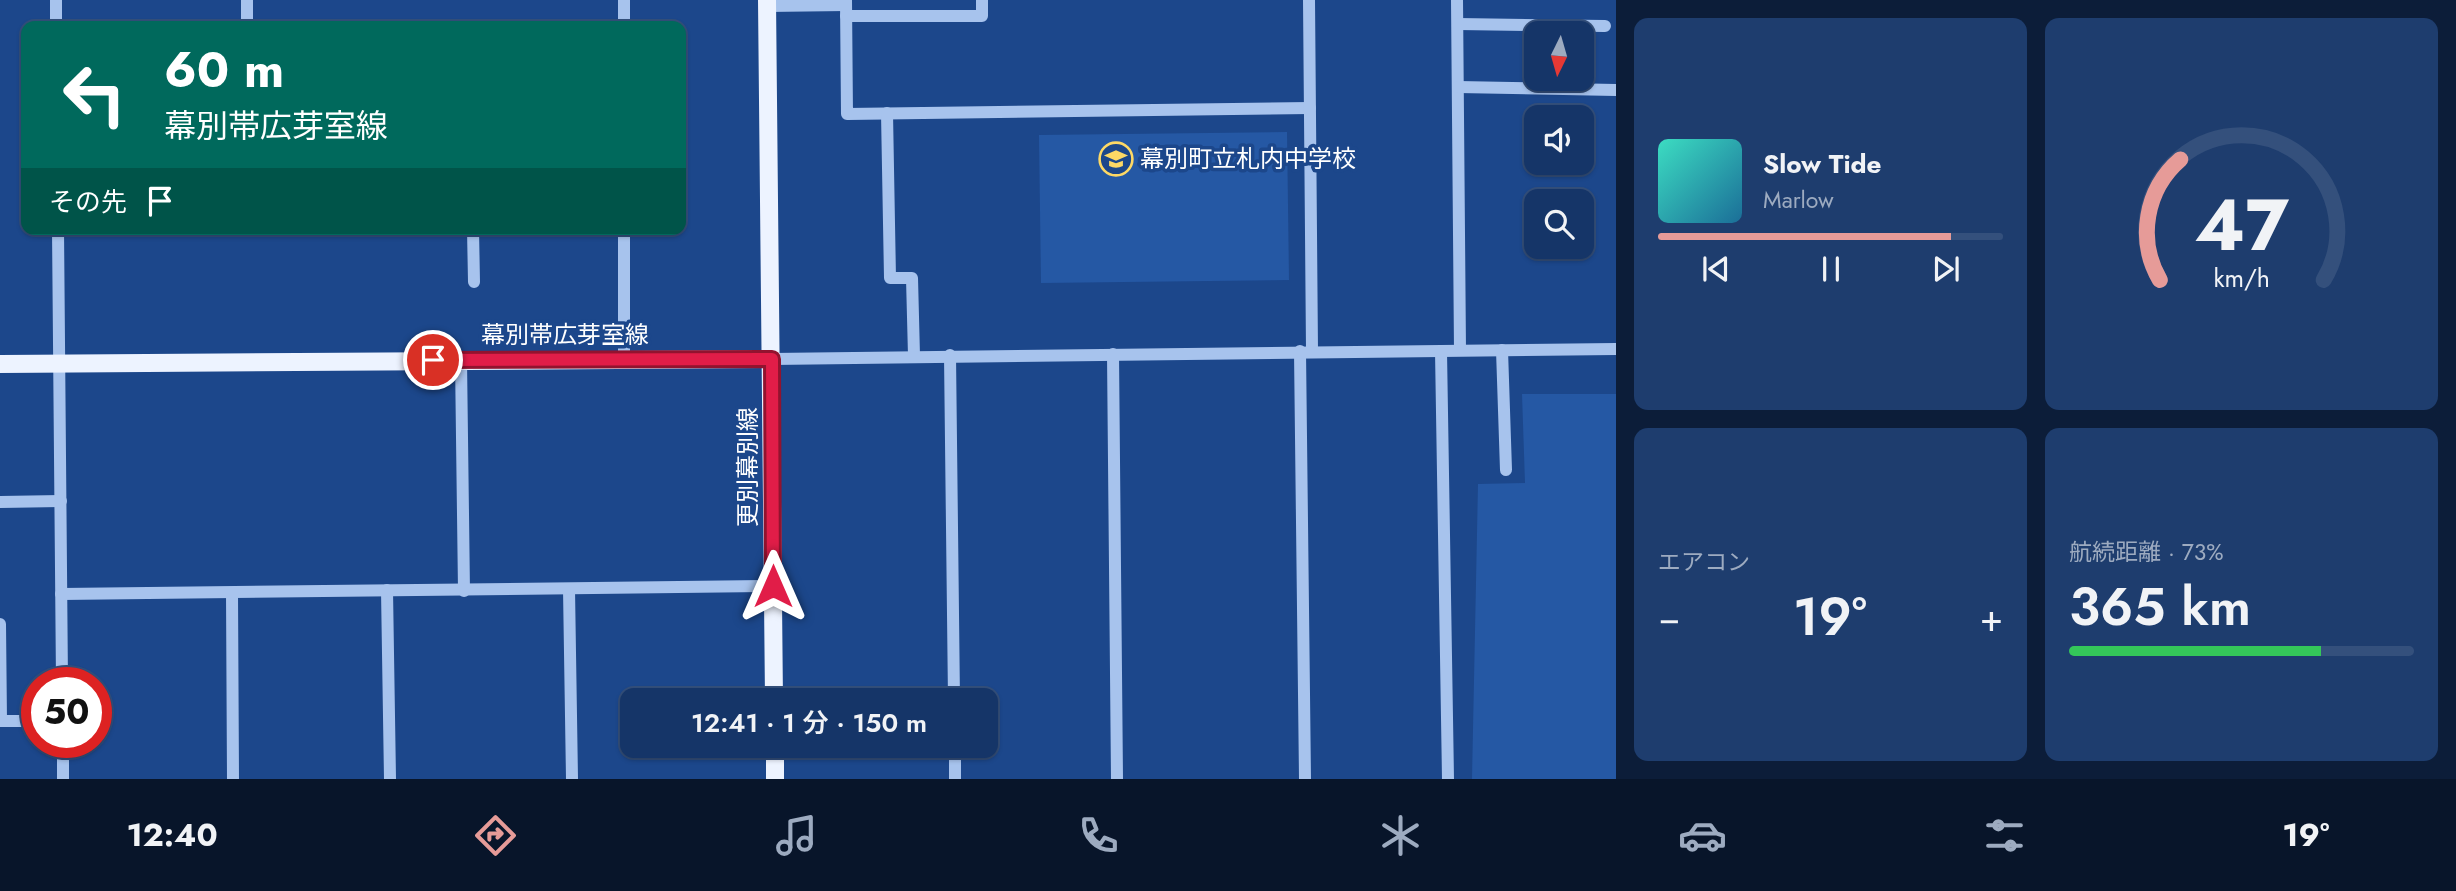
<!DOCTYPE html>
<html lang="ja">
<meta charset="utf-8">
<style>
:root{--surface:#153568;--page:#1e3d6e;--text:#f1f3f6;--muted:#9dabc0;--line:#34507c;--accent:#e69b98}
body{margin:0;font-family:Jost,"Noto Sans JP",sans-serif;background:var(--page);color:var(--text);height:100vh;display:flex;flex-direction:column;font-size:26px;white-space:nowrap}
*{box-sizing:border-box;margin:0}
p{font-size:23px;color:var(--muted)}
.icon{flex:none;width:38px;height:38px;fill:none;stroke:currentColor;stroke-width:2;stroke-linecap:round;stroke-linejoin:round}
.map{position:relative;flex:1;overflow:hidden}
.side{display:flex;flex-direction:column;gap:18px;padding:18px;background:#0c1d39;width:840px}
.side>*{flex:none}
.banner{position:absolute;left:21px;top:21px;width:665px;height:214px;border-radius:14px;box-shadow:0 2px 5px #0004,0 0 0 2px var(--line);background:#00695c;color:#fff;overflow:hidden}
.needle{width:46px;rotate:185deg}
.buttons{position:absolute;left:1524px;top:21px;display:grid;gap:14px}
.buttons a{display:grid;place-items:center;width:70px;height:70px;border-radius:14px;background:var(--surface);box-shadow:0 2px 5px #0004,0 0 0 2px var(--line);font-size:35px}
.speed{position:absolute;left:21px;top:667px;display:flex;gap:14px;font-size:35px;font-weight:700;text-align:center}
.speed>*{display:grid;place-content:center;width:91px;height:91px;border-radius:50%;background:var(--surface);box-shadow:0 2px 5px #0004,0 0 0 2px var(--line);line-height:1}
.speed .limit{border:10px solid #d22;background:#fff;color:#111}
.pin{position:absolute;display:grid;place-items:center;width:60px;height:60px;color:#fff;margin:-30px;border:4px solid #fff;border-radius:50%;box-shadow:0 2px 7px #0007}
.me{position:absolute;width:77px;margin:-38px;rotate:0deg;stroke-linejoin:round;filter:drop-shadow(0 0 5px #0008)}
.turn{display:flex;align-items:center;gap:24px;height:147px;padding:0 28px;font-size:32px}
.turn .icon{width:91px;height:91px;stroke-width:2.5}
.turn b{display:block;font-size:49px;line-height:60px}
.then{display:flex;align-items:center;height:66px;padding:0 28px;background:#0003;gap:14px;font-size:26px}
.big{font-size:52px;font-weight:600;line-height:1.1}
.side .widget{flex:1;display:flex;flex-direction:column;justify-content:center;gap:10px;min-width:0;padding:0 24px;border-radius:14px;background:var(--page)}
.side .dial{align-items:center;gap:0}
.dial svg{height:182px;overflow:visible;fill:none;stroke:var(--line);stroke-width:7;stroke-linecap:round;text-anchor:middle}
.dial text{fill:var(--text);stroke:none}
.song{display:flex;align-items:center;gap:21px}
.cover{width:84px;height:84px;border-radius:10px;background:linear-gradient(135deg,hsl(170 70% 55%),hsl(200 70% 35%))}
.played{height:7px;border-radius:4px;background:linear-gradient(90deg,var(--accent) 85%,var(--line) 85%)}
.keys{display:flex;justify-content:space-around;direction:ltr}
.heat{display:flex;justify-content:space-between;align-items:center;font-size:38px;direction:ltr}
.charge{height:10px;border-radius:5px;background:linear-gradient(90deg,#34c759 73%,var(--line) 0)}
.side .tiles{flex:1;display:grid;gap:18px;grid-template-columns:repeat(2,1fr)}
.trip{position:absolute;left:620px;top:688px;width:378px;height:70px;border-radius:14px;background:var(--surface);box-shadow:0 2px 5px #0004,0 0 0 2px var(--line);font-weight:600;line-height:70px;text-align:center}
.menu{display:flex;height:112px;justify-content:space-around;align-items:center;background:#08152a;color:var(--muted)}
.menu .icon{width:49px;height:49px}
.menu .current{color:var(--accent)}
.menu b{font-size:32px;color:var(--text)}
main{display:flex;flex:1;min-height:0}
.map>svg:first-child{display:block}
.green{fill:#2558a4}
.lines{fill:none;stroke-linecap:round;stroke-linejoin:round}
.minor{stroke:#a7c3ed;stroke-width:12}
.major{stroke:#edf3ff;stroke-width:18}
.route-casing{stroke:#92132f;stroke-width:18}
.route{stroke:#e11d48;stroke-width:12}
.labels{text-anchor:middle;stroke-width:7;stroke-linejoin:round;paint-order:stroke}
.poi-label{font-size:24px;fill:#fff;stroke:#1c478b;text-anchor:start}
.street-label{font-size:24px;fill:#fff;stroke:#1c478b}
</style>
<main>
<div class="map">
<svg width="1616" height="779" viewBox="0 0 1616 779">
<rect width="100%" height="100%" fill="#1c478b"/>
<!-- green -->
<g class="green">
<polygon points="1287,132 1289,280 1041,283 1039,135"/>
<polygon points="1522,394 1616,394 1616,779 1472,779 1478,484 1525,483"/>
</g>
<g class="lines">
<!-- minor -->
<g class="minor">
<polyline points="56,0 56,26"/>
<polyline points="247,0 247,26"/>
<polyline points="624,0 624,26"/>
<polyline points="846,0 847,114 1310,108"/>
<polyline points="1309,0 1312,351"/>
<polyline points="1457,0 1460,350"/>
<polyline points="767,6 846,5"/>
<polyline points="846,16 982,16 982,0"/>
<polyline points="1458,24 1605,26"/>
<polyline points="1458,87 1616,90"/>
<polyline points="887,113 890,278 912,278 914,356"/>
<polyline points="58,229 62,682"/>
<polyline points="473,229 474,282"/>
<polyline points="1502,350 1506,470"/>
<polyline points="1300,351 1305,779"/>
<polyline points="1441,351 1448,779"/>
<polyline points="1113,354 1117,779"/>
<polyline points="950,355 954,700"/>
<polyline points="624,359 624,229"/>
<polyline points="772,359 1616,349"/>
<polyline points="461,360 464,591"/>
<polyline points="0,502 61,501"/>
<polyline points="569,589 572,779"/>
<polyline points="387,590 390,779"/>
<polyline points="232,593 233,779"/>
<polyline points="61,594 773,586"/>
<polyline points="0,624 1,721 37,721"/>
<polyline points="63,742 63,779"/>
<polyline points="955,746 955,779"/>
</g>
<!-- major -->
<g class="major">
<polyline points="767,0 774,700"/>
<polyline points="0,364 772,359"/>
<polyline points="775,746 775,779"/>
</g>
</g>
<g class="lines">
<defs>
<polyline id="route" points="433,360 772,359 773,586"/>
</defs>
<!-- route casing -->
<use href="#route" class="route-casing"/>
<!-- route -->
<use href="#route" class="route"/>
</g>
<!-- icons -->
<defs>
<symbol id="school-ring" viewBox="-11 -11 22 22"><circle r="9.5" fill="#1c478b" stroke="#fdd865" stroke-width="1.5"/><path d="M0-5L7-2L0 1L-7-2ZM-4 1L0 2.5L4 1V4Q0 6-4 4Z" fill="#fdd865"/></symbol>
</defs>
<g fill-rule="evenodd">
<use href="#school-ring" x="1097" y="140" width="38" height="38"/>
</g>
<g class="labels">
<!-- poi labels -->
<g class="poi-label">
<text x="1140" y="167">幕別町立札内中学校</text>
</g>
<!-- street labels -->
<g class="street-label">
<text x="565" y="343">幕別帯広芽室線</text>
<text transform="translate(748 467) rotate(-90)" y="8">更別幕別線</text>
</g>
</g>
</svg>
<div class="buttons">
<a><svg class="needle" viewBox="-14 -14 28 28"><path d="M0-13l5 13h-10z" fill="#e53935"/><path d="M0 13l5-13h-10z" fill="#9dabc0"/></svg></a>
<a><svg class="icon" aria-label="sound" viewBox="0 0 24 24"><path d="M4 9h4l5-4v14l-5-4H4zM17 9q2 3 0 6"/></svg></a>
<a><svg class="icon" aria-label="search" viewBox="0 0 24 24"><circle cx="10" cy="10" r="6"/><path d="M15 15l6 6"/></svg></a>
</div>
<div class="speed"><div class="limit">50</div></div>
<div class="pin" style="left:433px;top:360px;background:#d93025"><svg class="icon" aria-label="arrive" viewBox="0 0 24 24"><path d="M6 21V4h12l-3 4 3 4H6"/></svg></div>
<svg class="me" style="left:773px;top:586px" viewBox="-20 -20 40 40"><path d="M0-17L14 15 0 8-14 15z" fill="#e11d48" stroke="#fff" stroke-width="4"/></svg>
<div class="trip">12:41 · 1 分 · 150 m</div>
<div class="banner">
<div class="turn"><svg class="icon" aria-label="left" viewBox="0 0 24 24"><path d="M17 20v-9H6M10 6l-5 5 5 5"/></svg><div><b>60 m</b>幕別帯広芽室線</div></div>
<div class="then">その先<svg class="icon" aria-label="arrive" viewBox="0 0 24 24"><path d="M6 21V4h12l-3 4 3 4H6"/></svg></div>
</div>
</div>
<section class="side">
<div class="tiles">
<div class="widget">
<div class="song"><i class="cover"></i><div><b>Slow Tide</b><p>Marlow</p></div></div>
<div class="played"></div>
<div class="keys"><svg class="icon" aria-label="previous" viewBox="0 0 24 24"><path d="M18 5L8 12l10 7zM5 5v14"/></svg><svg class="icon" aria-label="pause" viewBox="0 0 24 24"><path d="M8 5v14M16 5v14"/></svg><svg class="icon" aria-label="next" viewBox="0 0 24 24"><path d="M6 5l10 7-10 7zM19 5v14"/></svg></div>
</div>
<div class="widget dial"><svg viewBox="0 0 100 80">
<path d="M14 69A42 42 0 1 1 86 69"/>
<path d="M14 69A42 42 0 0 1 23 16" stroke="#e69b98"/>
<text x="50" y="56" font-size="32" font-weight="700">47</text>
<text x="50" y="72" font-size="11">km/h</text>
</svg></div>
<div class="widget"><p>エアコン</p>
<div class="heat"><a>−</a><b class="big">19°</b><a>+</a></div>
</div>
<div class="widget"><p>航続距離 · 73%</p><b class="big">365 km</b><div class="charge"></div></div>
</div>
</section>
</main>
<nav class="menu">
<b>12:40</b>
<svg class="icon current" aria-label="directions" viewBox="0 0 24 24"><path d="M12 3l9 9-9 9-9-9zM9 14v-3h6M13 9l2 2-2 2"/></svg>
<svg class="icon" aria-label="music" viewBox="0 0 24 24"><path d="M9 18V5l10-2v13"/><circle cx="6" cy="18" r="3"/><circle cx="16" cy="16" r="3"/></svg>
<svg class="icon" aria-label="phone" viewBox="0 0 24 24"><path d="M5 4h4l2 5-3 2q2 4 5 5l2-3 5 2v4C11 20 4 13 5 4z"/></svg>
<svg class="icon" aria-label="climate" viewBox="0 0 24 24"><path d="M12 3v18M4 7l16 10M4 17L20 7"/></svg>
<svg class="icon" aria-label="car" viewBox="0 0 24 24"><path d="M5 17H2v-5l4-1 3-4h7l3 4 3 1v5h-3M9 17h6M6 11h13"/><circle cx="7" cy="17" r="2"/><circle cx="17" cy="17" r="2"/></svg>
<svg class="icon" aria-label="filters" viewBox="0 0 24 24"><path d="M4 7h16M4 17h16"/><circle cx="9" cy="7" r="2"/><circle cx="15" cy="17" r="2"/></svg>
<b>19°</b>
</nav>
